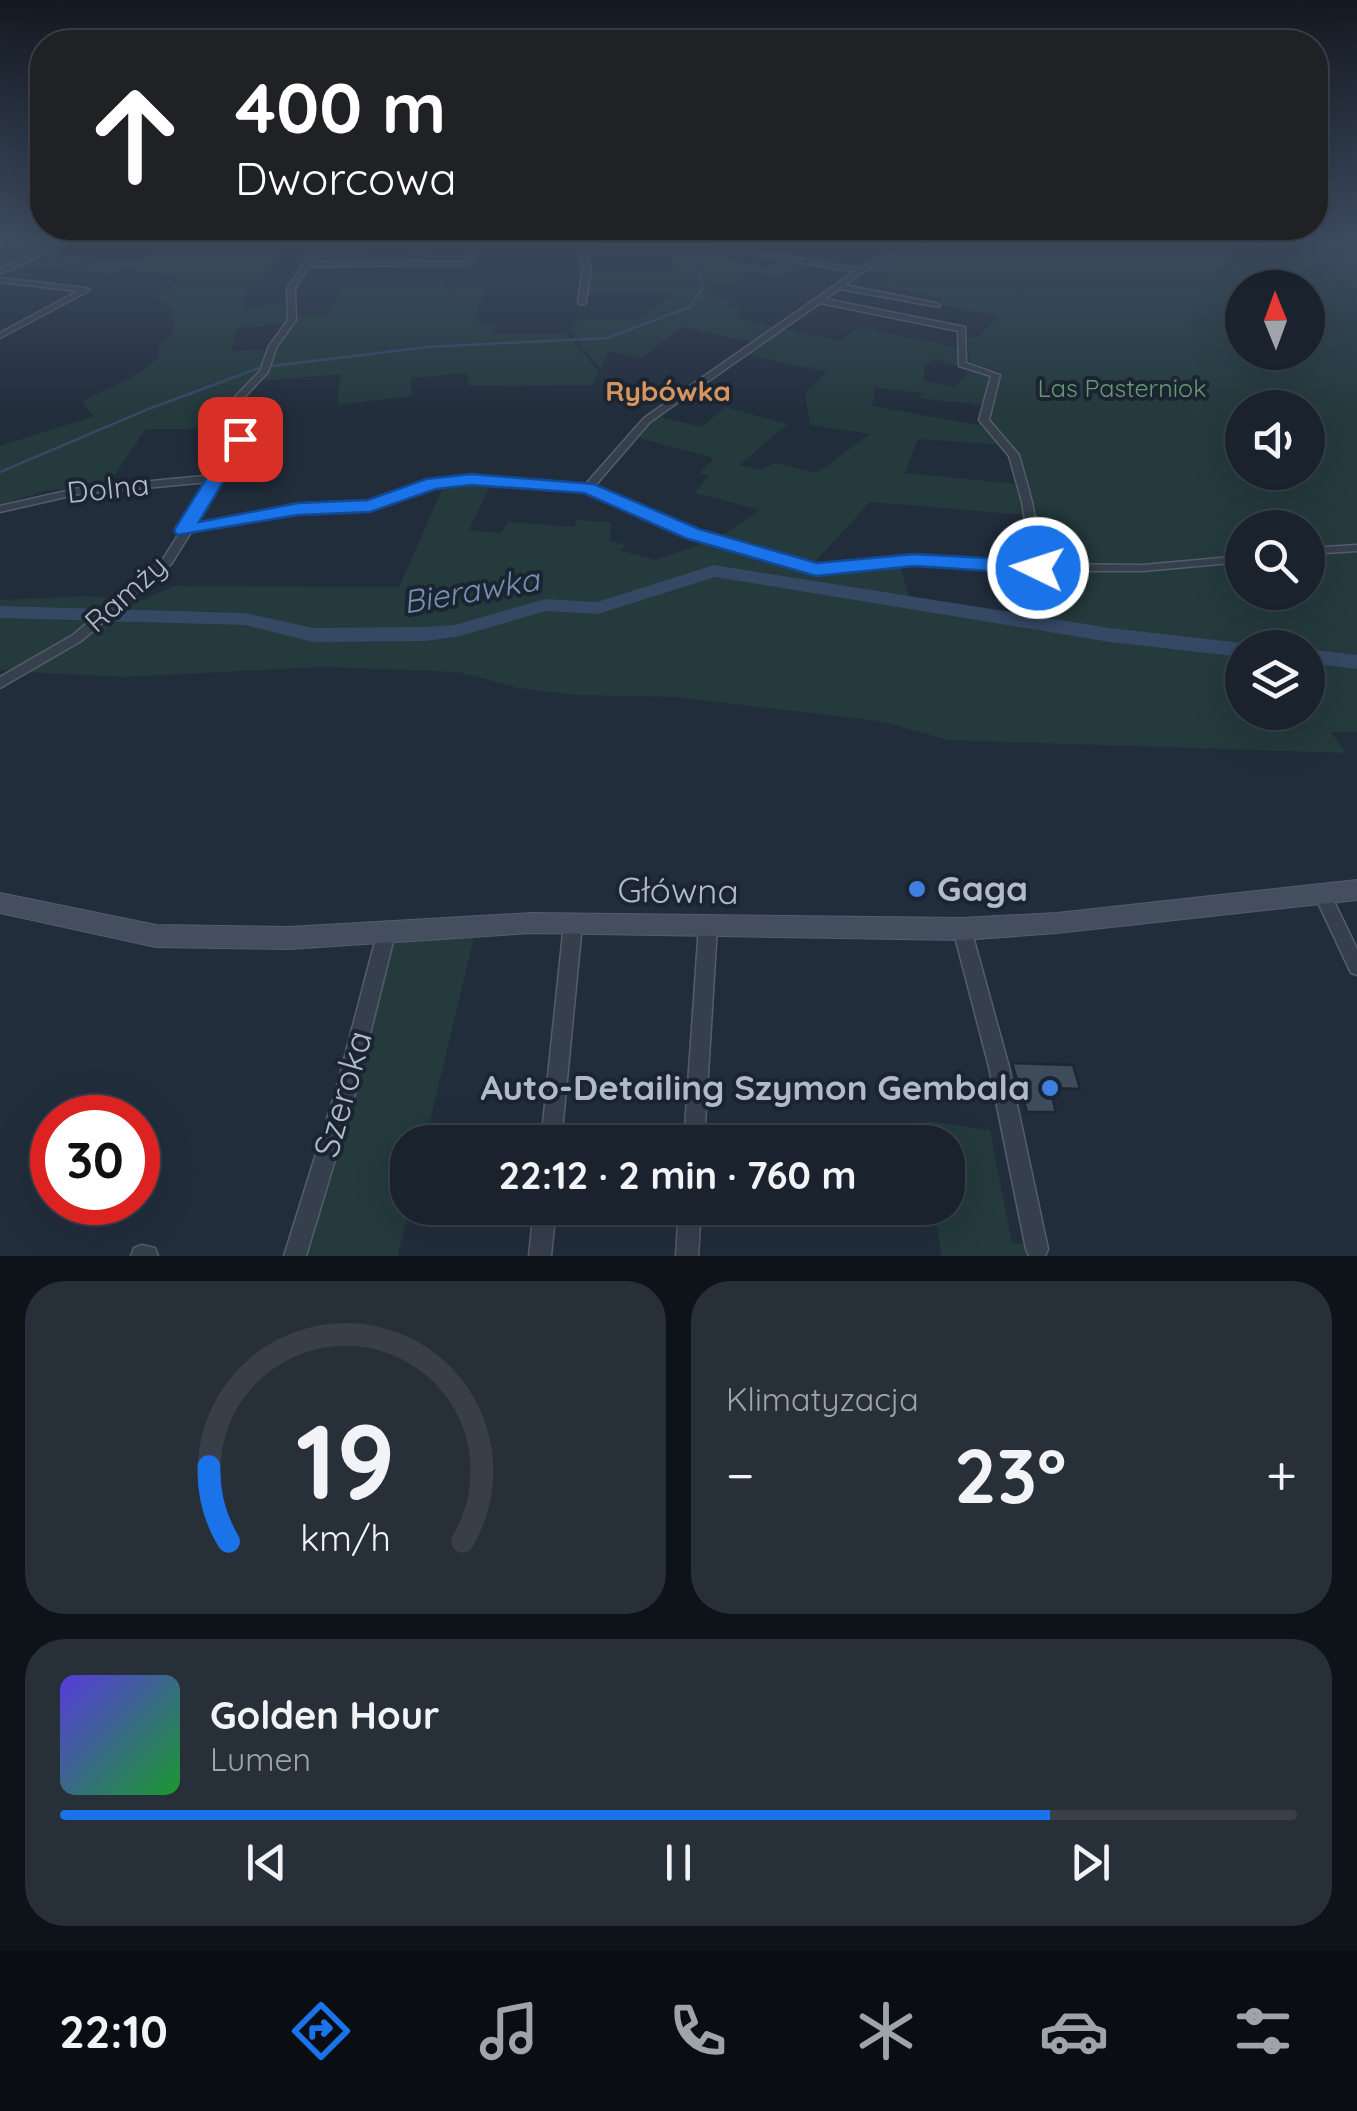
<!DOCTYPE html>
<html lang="pl">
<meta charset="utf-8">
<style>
:root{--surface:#1a222d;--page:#272f39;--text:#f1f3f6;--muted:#9fa4aa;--line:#383f49;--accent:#1a73e8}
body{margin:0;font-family:Quicksand,sans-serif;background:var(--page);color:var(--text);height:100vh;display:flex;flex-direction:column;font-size:38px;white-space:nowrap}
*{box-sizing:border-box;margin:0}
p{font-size:32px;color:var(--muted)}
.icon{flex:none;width:55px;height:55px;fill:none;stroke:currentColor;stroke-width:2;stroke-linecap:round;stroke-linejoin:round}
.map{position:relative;height:1256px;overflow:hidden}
.details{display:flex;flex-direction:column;gap:25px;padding:25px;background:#0e1319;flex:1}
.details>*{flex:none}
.banner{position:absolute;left:30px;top:30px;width:1298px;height:210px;border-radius:40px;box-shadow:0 10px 40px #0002,0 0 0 2px var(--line);background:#202124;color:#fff;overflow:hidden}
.needle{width:65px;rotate:359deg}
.fabs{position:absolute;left:1225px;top:270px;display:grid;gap:20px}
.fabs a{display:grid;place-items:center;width:100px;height:100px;border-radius:50%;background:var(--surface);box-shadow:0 10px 40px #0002,0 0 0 2px var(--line);font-size:50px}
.speed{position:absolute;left:30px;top:1095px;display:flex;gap:20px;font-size:50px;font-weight:700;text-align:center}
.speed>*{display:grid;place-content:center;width:130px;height:130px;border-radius:50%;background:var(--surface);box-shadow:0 10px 40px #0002,0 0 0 2px var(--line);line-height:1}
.speed .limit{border:15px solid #d22;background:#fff;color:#111}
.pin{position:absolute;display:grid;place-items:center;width:85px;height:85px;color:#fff;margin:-42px;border-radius:20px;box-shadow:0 5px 15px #0006}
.me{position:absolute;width:110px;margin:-55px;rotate:274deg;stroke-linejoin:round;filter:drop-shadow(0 0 8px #0008)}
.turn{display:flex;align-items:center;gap:35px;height:210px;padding:0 40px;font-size:45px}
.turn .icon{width:130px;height:130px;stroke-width:2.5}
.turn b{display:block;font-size:70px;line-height:85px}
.big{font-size:75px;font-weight:800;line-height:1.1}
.details .tile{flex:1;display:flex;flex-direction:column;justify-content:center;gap:15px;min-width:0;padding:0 35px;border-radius:40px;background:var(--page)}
.details .dial{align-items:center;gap:0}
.dial svg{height:260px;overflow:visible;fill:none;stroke:var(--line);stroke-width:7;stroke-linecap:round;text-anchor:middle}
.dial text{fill:var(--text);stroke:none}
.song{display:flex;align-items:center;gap:30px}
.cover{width:120px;height:120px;border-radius:15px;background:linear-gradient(135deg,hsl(250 70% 55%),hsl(130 70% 35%))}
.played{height:10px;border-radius:5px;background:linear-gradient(90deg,var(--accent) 80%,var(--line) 80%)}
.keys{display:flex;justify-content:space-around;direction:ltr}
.heat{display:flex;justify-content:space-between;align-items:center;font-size:55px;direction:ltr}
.details .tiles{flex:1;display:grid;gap:25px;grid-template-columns:1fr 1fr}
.tile:last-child{grid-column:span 2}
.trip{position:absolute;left:390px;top:1125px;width:575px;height:100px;border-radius:40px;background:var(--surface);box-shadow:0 10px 40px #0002,0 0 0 2px var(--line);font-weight:800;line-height:100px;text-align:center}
.tabs{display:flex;height:160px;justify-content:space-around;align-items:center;background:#0a0e12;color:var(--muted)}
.tabs .icon{width:70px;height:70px}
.tabs .selected{color:var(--accent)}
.tabs b{font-size:45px;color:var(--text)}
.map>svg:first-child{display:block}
.green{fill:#243a3d;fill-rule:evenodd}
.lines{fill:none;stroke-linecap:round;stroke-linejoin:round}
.stream{stroke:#354864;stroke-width:2.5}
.river{fill:#354864;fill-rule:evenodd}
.building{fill:#3e4b5b;stroke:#1d2633;stroke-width:2.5}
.street-casing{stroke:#545d6a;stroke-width:3}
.secondary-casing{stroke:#545d6a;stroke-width:2}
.street{fill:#363f4c;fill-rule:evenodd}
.secondary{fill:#444e5f;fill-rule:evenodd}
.route{fill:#1a73e8;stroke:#114b97;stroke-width:2.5}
.shop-dot{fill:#3f7fe0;stroke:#1b2431;stroke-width:4}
.labels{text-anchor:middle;stroke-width:8;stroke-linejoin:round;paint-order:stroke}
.far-park-label{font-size:25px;fill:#689974;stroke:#1b2431}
.far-neighbourhood-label{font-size:28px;font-weight:bold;fill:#d6945e;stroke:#1b2431}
.street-label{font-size:30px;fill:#b1bac8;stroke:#1b2431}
.water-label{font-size:32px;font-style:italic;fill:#788fb1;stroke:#1b2431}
.near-poi-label{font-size:35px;font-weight:bold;fill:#b1bac8;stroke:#1b2431;text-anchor:start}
.near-street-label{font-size:35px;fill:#b1bac8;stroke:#1b2431}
</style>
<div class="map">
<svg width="1357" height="1256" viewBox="0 0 1357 1256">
<rect width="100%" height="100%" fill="#222d3c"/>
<!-- green -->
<g class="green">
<path d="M 174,239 L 300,239 L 272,261 L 242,299 L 245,308 L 288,302 L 286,323 L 236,329 L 231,351 L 268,349 C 259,388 230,381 230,429 L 146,429 L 109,483 L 44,491 L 0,505 L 0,446 L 94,416 L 82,402 L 142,372 L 159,357 L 159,345 L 174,332 L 171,306 L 156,298 L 183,276 L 123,270 L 114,275 L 47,267 L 71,255 L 139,262 L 150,254 L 132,246 L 155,249 Z"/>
<polygon points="380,239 435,239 422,262 402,262 408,250 392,250 395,245 374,245 368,253 319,253 329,243 376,243"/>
<path d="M 940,239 L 1357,239 L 1357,732 L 1331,732 L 1346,753 L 949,740 L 878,721 L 675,697 L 577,695 L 518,688 L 458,672 L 322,667 L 124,677 L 26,672 L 132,599 L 144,600 L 173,586 L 399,587 L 445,483 L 486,483 L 491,484 L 469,530 L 501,533 L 508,522 L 574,527 L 577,520 L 611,522 L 610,541 L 626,545 L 620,550 L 655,560 L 708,542 L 814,573 L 900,565 L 910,600 L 712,569 L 657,585 L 676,587 L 714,575 L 1242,654 L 1242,712 L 1308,712 L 1308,648 L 1242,648 L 1242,652 L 1219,645 L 1051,624 L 1056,573 L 1039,555 L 1016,454 L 990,423 L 1001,372 L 970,363 L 967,338 L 980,336 L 997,316 L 938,304 L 944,298 L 879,285 L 890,275 L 865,271 ZM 1242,288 L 1308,288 L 1308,352 L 1242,352 ZM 1242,408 L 1308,408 L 1308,472 L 1242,472 ZM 1242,528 L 1308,528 L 1308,592 L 1242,592 ZM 132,616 L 249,616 L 316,632 L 466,628 L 424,636 L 317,637 L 243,620 Z"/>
<polygon points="699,249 741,251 730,260 767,267 779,258 799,261 793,265 800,270 797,274 788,272 778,277 748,272 731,285 708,284 703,294 733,300 725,307 742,310 735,318 773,327 752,342 681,327 642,358 608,351 601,370 568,329 579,318 637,319 677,293 590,292 591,272 675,273 671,251"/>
<polygon points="447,279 444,290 484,289 475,319 479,324 495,324 492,334 566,333 598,371 594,385 469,386 467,373 411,378 412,396 337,405 341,374 262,381 276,345 297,314 329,314 342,286 413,286 416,280"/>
<polygon points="858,327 959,348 958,366 936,359 924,365 924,381 955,387 971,370 991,375 993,380 983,405 919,398 922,393 875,388 872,406 978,425 980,419 1005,445 918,439 905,473 1019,484 1027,515 870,502 811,566 720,537 760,510 695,493 709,476 700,473 714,458 636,437 656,416 702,427 725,407 788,424 739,465 761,470 775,463 817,473 870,434 810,425 805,393 827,372 748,355 782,328 840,341"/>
<path d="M 86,596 L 116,598 C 90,620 34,672 0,670 L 0,600 Z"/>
<polygon points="474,937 425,1142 408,1142 409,1208 398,1256 301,1256 393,943"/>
<polygon points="926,1121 990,1130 1012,1243 1031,1244 1033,1256 941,1256 935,1208 948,1208 948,1142 928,1142"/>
</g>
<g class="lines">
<!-- stream -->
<g class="stream">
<polyline points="272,366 427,347 607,338 690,307 704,286 686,250"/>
<polyline points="0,472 146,410 259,368"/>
</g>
<!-- river -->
<g class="river">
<polygon points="714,565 1110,628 1242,643 1251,648 1242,648 1242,657 1110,642 715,577 598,614 546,611 456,637 425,641 313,642 245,625 0,618 0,606 245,613 313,628 425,627 455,625 545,599 597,602"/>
<polygon points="1308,649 1357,655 1357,669 1308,663"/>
</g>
</g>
<!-- building -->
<polygon class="building" points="1012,1063 1073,1065 1080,1089 1050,1088 1056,1112 1027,1112"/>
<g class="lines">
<defs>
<g id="street">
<polygon points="68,239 76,239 0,274 0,269"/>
<path d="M 328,239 L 334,239 L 312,262 L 463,261 L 466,259 L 475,239 L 481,239 L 472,260 L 464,265 L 308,266 L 295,289 L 296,320 L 277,346 L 268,372 L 239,403 L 245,439 L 195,525 L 298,506 L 369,503 L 433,480 L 471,477 L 585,485 L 644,418 L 854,272 L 736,251 L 583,249 L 591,267 L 586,303 L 582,305 L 578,303 L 583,267 L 573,239 L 579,239 L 582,245 L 736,247 L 859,269 L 872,261 L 930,239 L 938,239 L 876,263 L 845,285 L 936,303 L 940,305 L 939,307 L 840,289 L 825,299 L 965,327 L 966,363 L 1000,375 L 989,420 L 1019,455 L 1032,502 L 1043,564 L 1143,565 L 1242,556 L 1242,562 L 1143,571 L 1038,571 L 914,563 L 816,573 L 688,535 L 586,491 L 471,483 L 434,486 L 370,509 L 298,512 L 191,532 L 172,563 L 81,641 L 0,688 L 0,677 L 73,635 L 163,559 L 180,532 L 178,530 L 183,527 L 210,482 L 79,494 L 0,512 L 0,506 L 79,488 L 214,475 L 235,439 L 229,403 L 260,371 L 269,346 L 288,320 L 287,289 L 304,263 ZM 820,303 L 958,331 L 959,366 L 991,376 L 979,420 L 1009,456 L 1022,502 L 1032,564 L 914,557 L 816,566 L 696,531 L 594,487 L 650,422 Z"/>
<polygon points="0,278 86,288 90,290 0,338 0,333 78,291 0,282"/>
<polygon points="1357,545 1357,551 1308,554 1308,548"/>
<polygon points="1322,887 1328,889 1357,949 1357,975 1351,973 1314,894 1316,889"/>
<polygon points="573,917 579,919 582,924 561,1142 541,1142 564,924 567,919"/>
<polygon points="708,919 714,921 717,926 704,1142 684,1142 699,926 702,921"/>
<polygon points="962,921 968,924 971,929 1009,1067 1048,1249 1045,1256 1029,1256 1026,1249 989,1067 953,929 956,924"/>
<polygon points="387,922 393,925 396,930 356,1090 306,1256 284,1256 336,1090 378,930 381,925"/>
<polygon points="534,1208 556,1208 551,1256 529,1256"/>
<polygon points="679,1208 701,1208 698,1256 676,1256"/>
<polygon points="142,1245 155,1248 158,1256 131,1256 134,1248"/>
</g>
<polygon id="secondary" points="1357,880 1357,900 1057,933 962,940 532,933 289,949 156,947 0,913 0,893 156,925 289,927 532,913 962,918 1057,913"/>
</defs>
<!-- street casing -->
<use href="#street" class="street-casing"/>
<!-- secondary casing -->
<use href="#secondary" class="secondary-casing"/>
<!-- street -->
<use href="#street" class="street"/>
<!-- secondary -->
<use href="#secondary" class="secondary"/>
</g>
<!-- sky -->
<linearGradient id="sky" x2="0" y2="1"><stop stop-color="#131921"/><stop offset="0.58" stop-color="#3e4c61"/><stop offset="1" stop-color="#3e4c61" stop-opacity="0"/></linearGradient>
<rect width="1357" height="414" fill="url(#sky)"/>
<!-- route -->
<polygon class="route" points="240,434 249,439 199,522 298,503 368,500 426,479 471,474 594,484 699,529 817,563 914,554 1038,561 1049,568 1038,574 914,566 816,576 685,538 584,493 471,485 436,489 370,512 298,515 177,535 174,530 231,439"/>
<!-- markers -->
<g class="shop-dot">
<circle cx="917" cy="889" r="10"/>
<circle cx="1050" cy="1088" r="10"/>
</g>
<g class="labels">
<!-- far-park labels -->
<g class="far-park-label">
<text x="1122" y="397">Las Pasterniok</text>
</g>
<!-- far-neighbourhood labels -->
<g class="far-neighbourhood-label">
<text x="668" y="401">Rybówka</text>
</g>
<!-- street labels -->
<g class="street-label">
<text transform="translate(108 489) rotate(-6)" y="10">Dolna</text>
<text transform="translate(126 594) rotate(-42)" y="10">Ramży</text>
</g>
<!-- water labels -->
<g class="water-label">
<text transform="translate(471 591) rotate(-10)" y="11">Bierawka</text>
</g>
<!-- near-poi labels -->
<g class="near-poi-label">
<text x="937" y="901">Gaga</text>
<text x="1030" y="1100" text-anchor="end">Auto-Detailing Szymon Gembala</text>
</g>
<!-- near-street labels -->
<g class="near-street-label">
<text transform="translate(678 891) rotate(1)" y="12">Główna</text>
<text transform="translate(343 1094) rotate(-74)" y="12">Szeroka</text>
</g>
</g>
</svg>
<div class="fabs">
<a><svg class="needle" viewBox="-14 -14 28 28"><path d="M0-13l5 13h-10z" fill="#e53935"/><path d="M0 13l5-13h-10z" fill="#9fa4aa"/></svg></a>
<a><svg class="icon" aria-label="sound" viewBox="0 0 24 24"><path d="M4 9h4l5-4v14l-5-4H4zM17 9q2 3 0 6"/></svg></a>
<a><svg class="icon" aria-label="search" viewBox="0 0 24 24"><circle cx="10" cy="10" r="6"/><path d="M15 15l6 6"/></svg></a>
<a><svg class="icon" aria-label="layers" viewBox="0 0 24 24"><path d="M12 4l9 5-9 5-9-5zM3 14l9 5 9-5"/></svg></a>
</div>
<div class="speed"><div class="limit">30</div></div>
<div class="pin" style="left:240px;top:439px;background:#d93025"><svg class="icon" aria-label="arrive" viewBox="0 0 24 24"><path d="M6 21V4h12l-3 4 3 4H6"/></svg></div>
<svg class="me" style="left:1038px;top:568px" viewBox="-20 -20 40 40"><circle r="17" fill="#1a73e8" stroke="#fff" stroke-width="3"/><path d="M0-11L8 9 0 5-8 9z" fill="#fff"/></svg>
<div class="trip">22:12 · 2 min · 760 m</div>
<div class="banner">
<div class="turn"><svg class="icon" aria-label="ahead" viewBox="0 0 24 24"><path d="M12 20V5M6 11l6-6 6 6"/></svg><div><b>400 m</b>Dworcowa</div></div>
</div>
</div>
<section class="details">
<div class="tiles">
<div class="tile dial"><svg viewBox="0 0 100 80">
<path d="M14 69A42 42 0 1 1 86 69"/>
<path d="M14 69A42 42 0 0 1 8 46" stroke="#1a73e8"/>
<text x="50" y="56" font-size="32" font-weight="700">19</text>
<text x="50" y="72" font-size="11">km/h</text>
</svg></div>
<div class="tile"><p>Klimatyzacja</p>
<div class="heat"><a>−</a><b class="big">23°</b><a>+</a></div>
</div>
<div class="tile">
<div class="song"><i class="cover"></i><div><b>Golden Hour</b><p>Lumen</p></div></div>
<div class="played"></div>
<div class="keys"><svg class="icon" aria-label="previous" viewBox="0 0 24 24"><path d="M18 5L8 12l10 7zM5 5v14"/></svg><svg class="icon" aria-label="pause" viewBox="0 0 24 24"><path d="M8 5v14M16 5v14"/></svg><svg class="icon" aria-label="next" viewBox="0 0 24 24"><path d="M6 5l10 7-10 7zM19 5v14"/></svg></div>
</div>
</div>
</section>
<nav class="tabs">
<b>22:10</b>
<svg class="icon selected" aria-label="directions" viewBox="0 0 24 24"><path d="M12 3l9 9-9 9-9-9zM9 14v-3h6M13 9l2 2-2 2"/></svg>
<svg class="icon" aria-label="music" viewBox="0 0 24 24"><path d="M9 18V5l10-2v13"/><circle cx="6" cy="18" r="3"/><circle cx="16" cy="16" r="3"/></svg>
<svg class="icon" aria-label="phone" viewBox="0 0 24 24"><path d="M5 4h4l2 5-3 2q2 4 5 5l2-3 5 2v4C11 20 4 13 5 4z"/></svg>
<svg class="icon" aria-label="climate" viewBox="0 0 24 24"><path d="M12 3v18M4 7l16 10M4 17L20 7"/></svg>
<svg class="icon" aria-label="car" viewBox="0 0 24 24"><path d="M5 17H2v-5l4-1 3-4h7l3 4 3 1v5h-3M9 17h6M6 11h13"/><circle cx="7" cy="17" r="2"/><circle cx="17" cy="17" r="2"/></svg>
<svg class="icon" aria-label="filters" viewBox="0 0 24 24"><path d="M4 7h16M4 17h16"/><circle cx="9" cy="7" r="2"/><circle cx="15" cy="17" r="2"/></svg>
</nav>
